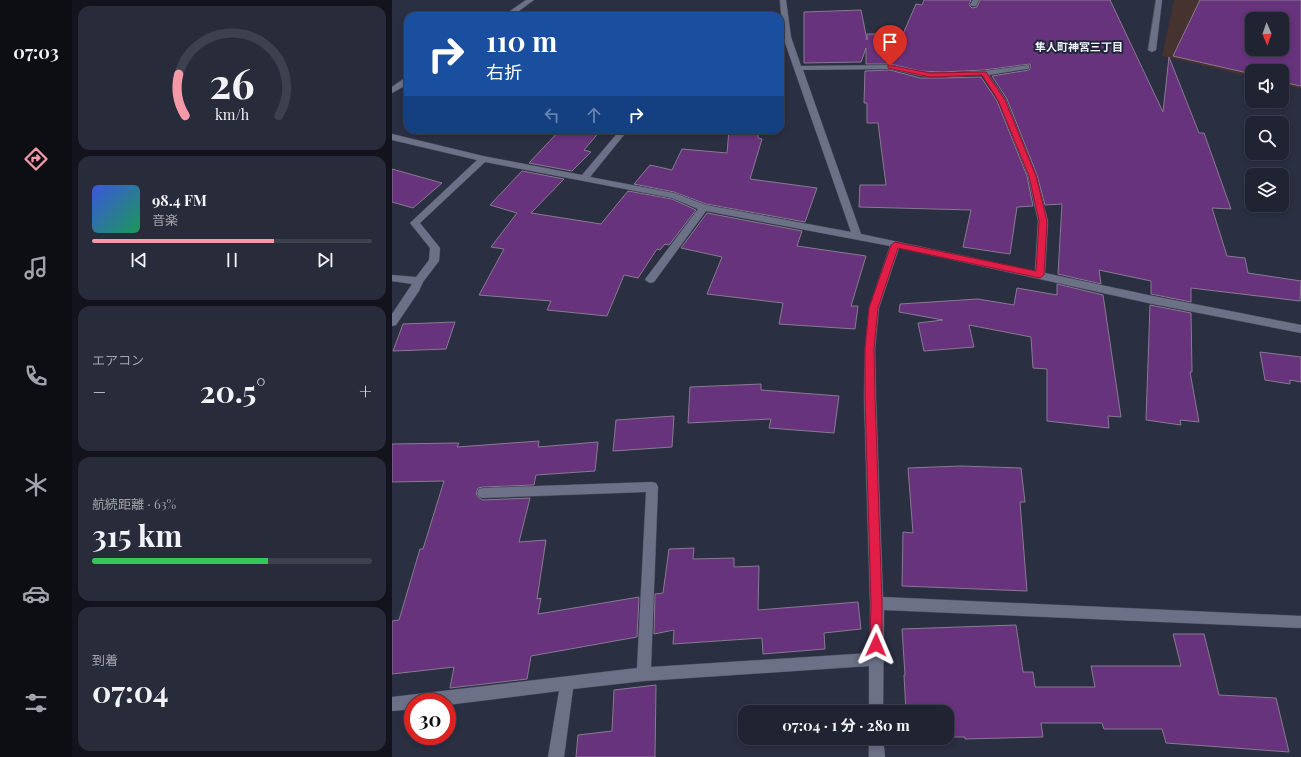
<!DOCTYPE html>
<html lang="ja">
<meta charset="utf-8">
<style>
:root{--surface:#202332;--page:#282b3a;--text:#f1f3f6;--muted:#a2a4ac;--line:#3d404d;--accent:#f39aa9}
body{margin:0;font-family:"Playfair Display","Noto Sans JP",serif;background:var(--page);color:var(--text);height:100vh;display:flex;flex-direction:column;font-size:15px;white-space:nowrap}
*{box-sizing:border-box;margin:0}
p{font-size:13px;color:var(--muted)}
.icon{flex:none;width:22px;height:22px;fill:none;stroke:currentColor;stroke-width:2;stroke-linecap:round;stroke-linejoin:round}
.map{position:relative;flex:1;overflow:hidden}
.side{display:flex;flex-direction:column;gap:6px;padding:6px;background:#12131c;width:320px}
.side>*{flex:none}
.banner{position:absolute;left:12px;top:12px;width:380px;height:122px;border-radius:12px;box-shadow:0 2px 6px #0003,0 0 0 1px var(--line);background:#1a4fa0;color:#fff;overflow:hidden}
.needle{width:26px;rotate:178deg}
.tools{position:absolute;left:853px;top:12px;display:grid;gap:8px}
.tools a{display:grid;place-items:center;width:44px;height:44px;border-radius:8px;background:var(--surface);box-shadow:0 2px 6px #0003,0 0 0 1px var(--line);font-size:20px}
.speed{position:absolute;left:12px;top:693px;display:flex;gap:8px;font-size:20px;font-weight:700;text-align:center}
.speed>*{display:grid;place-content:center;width:52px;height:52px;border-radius:50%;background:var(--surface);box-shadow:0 2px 6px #0003,0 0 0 1px var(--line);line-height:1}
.speed .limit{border:6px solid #d22;background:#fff;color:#111}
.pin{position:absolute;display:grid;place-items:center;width:34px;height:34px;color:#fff;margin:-41px -17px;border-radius:50% 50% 50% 0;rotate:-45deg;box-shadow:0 0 4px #0007}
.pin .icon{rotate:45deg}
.me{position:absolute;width:44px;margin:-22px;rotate:1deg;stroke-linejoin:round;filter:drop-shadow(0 0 3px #0008)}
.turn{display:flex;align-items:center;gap:14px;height:84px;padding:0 16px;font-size:18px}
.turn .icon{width:52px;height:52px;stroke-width:2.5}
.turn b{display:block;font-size:28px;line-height:34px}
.lanes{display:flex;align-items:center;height:38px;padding:0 16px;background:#0003;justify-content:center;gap:20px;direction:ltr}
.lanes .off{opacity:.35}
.big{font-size:30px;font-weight:700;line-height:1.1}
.side .widget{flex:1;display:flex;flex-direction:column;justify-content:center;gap:6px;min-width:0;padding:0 14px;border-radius:12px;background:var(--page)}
.side .dial{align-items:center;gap:0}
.dial svg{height:104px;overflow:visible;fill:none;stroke:var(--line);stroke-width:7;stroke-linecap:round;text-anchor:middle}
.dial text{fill:var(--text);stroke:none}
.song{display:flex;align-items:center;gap:12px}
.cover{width:48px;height:48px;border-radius:6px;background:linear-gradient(135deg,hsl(230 70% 55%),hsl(150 70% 35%))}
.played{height:4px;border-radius:2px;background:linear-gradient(90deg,var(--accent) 65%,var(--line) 65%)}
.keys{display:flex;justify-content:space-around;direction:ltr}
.heat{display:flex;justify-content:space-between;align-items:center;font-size:22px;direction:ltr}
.charge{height:6px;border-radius:3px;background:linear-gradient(90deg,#34c759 63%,var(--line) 0)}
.trip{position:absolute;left:346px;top:705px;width:216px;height:40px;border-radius:12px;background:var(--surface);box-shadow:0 2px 6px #0003,0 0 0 1px var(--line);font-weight:700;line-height:40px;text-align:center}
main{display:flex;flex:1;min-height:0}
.menu{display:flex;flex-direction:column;width:72px;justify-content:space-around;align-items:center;background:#0d0e14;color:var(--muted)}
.menu .icon{width:28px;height:28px}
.menu .current{color:var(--accent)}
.menu b{font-size:18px;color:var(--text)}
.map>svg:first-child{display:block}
.education{fill:#46322f;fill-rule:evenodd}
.building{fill:#67337c;stroke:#887a8f;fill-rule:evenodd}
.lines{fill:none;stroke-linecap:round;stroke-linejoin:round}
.minor-casing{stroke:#484c5b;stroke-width:1}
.tertiary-casing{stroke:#484c5b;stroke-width:1}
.minor{fill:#6c7187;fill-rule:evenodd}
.tertiary{fill:#6c7187;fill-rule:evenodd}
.route{fill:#e11d48;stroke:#92132f}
.labels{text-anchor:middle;stroke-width:4;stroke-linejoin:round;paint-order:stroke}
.far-neighbourhood-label{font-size:11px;font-weight:bold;fill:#f0f2fd;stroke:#212538}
</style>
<main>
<nav class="menu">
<b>07:03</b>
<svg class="icon current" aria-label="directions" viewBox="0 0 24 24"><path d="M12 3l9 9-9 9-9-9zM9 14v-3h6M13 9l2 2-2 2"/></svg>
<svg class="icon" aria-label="music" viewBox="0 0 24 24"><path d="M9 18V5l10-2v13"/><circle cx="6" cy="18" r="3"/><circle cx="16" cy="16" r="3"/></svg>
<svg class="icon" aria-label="phone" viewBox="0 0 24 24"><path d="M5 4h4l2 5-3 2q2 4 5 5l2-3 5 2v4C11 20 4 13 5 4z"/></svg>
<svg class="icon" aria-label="climate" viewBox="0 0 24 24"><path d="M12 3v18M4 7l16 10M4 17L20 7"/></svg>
<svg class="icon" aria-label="car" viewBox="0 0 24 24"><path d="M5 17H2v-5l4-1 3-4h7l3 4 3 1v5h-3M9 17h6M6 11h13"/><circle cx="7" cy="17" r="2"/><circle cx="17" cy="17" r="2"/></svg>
<svg class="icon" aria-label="filters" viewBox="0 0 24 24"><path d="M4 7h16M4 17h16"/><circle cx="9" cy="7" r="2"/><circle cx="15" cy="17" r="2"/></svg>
</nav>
<section class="side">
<div class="widget dial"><svg viewBox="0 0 100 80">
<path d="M14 69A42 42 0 1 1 86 69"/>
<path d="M14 69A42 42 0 0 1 9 37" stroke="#f39aa9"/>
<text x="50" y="56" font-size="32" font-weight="700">26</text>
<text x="50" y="72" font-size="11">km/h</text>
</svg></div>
<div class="widget">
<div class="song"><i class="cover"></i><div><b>98.4 FM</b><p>音楽</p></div></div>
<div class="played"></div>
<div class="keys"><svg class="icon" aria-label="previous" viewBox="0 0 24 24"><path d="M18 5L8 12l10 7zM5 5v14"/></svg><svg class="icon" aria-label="pause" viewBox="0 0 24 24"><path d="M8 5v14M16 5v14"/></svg><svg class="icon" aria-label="next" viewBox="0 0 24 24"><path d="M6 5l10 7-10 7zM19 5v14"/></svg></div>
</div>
<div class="widget"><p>エアコン</p>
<div class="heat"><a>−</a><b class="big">20.5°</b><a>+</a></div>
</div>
<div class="widget"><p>航続距離 · 63%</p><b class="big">315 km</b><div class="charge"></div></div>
<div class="widget"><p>到着</p><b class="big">07:04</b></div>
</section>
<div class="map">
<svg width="909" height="757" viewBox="0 0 909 757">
<rect width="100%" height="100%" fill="#2b2f42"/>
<!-- education -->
<path class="education" d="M 782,0 L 909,0 L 909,89 L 890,84 L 890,71 L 860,71 L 860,77 L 770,56 ZM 860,19 L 890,19 L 890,49 L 860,49 Z"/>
<!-- building -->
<g class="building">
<polygon points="532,0 579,0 577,5 580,8 585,7 588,0 718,0 771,112 777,57 807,133 812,133 839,209 820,208 835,256 853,258 856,273 909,281 908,301 799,288 799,302 759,294 759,281 707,270 709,284 666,274 670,204 653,205 645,175 615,99 600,76 637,70 638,69 638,64 592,70 550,72 528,71 498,64 474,64 474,48 469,62 412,63 412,12 469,10 475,40 475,34 511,34 524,4 530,5"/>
<path d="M 808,0 L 909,0 L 909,86 L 890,82 L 890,71 L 860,71 L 860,74 L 781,56 ZM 860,19 L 890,19 L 890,49 L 860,49 Z"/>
<polygon points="498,70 528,78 550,78 589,77 605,101 635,176 641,206 625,207 618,254 571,247 579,210 467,207 468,185 494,185 486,123 475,123 475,103 472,103 473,71"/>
<polygon points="168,130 209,130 192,150 199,152 180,171 137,163"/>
<polygon points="337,130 366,130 366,138 370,139 358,179 425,188 413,222 314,204 282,192 242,184 258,165 280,170 290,149 335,153"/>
<polygon points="0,169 50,183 21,208 0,202"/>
<polygon points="130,171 172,179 139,213 209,224 236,191 280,199 304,210 277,245 273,244 268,250 265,249 246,278 232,275 215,316 155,310 159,301 87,295 112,249 99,247 125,213 98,205"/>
<polygon points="315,213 410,231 405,246 474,256 459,306 466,306 463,329 387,324 391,303 315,294 330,257 289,248"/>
<polygon points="665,284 711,295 729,417 716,416 717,428 655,421 655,369 641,368 639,337 577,325 582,347 532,351 526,323 551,320 507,312 508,304 586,299 622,305 625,288 665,295"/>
<polygon points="758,305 799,313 800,372 798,372 807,422 788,420 789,425 754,420"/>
<polygon points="63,322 54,349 1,351 11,324"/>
<polygon points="868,352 909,357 909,382 898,380 898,384 873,380"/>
<polygon points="369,384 369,390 447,396 442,433 377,428 379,419 296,423 298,387"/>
<polygon points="282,416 280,447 221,451 224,420"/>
<polygon points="147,441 146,447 206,442 203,471 144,475 142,485 91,487 86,488 84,494 87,498 91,500 138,498 127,542 154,540 145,599 149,598 146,614 247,597 245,637 139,656 135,679 58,688 62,667 0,674 0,621 7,620 28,549 31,549 52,481 0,482 0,444 67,443 65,447"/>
<polygon points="569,466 629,468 633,502 628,502 635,591 510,586 511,532 521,533 516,468"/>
<polygon points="302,548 301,559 342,558 342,567 367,566 366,610 466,602 469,629 432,633 433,649 371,654 370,638 281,644 282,630 262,634 263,594 271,593 277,549"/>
<polygon points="624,625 631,672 641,672 643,687 703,687 699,666 789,666 781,634 812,634 827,695 884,698 897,752 774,743 770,729 712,729 710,723 649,723 651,737 573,739 573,737 555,737 555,712 514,712 512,675 513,675 510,629"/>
<polygon points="264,685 263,757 184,757 186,735 220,731 222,690"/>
</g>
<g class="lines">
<defs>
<g id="minor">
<path d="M 388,0 L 394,0 L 399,37 L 409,66 L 498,65 L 528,72 L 550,73 L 592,71 L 637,65 L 637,69 L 634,69 L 597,75 L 614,100 L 644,176 L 656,221 L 653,273 L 756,295 L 909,325 L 909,333 L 756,303 L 507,248 L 487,308 L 483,349 L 484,397 L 491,597 L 909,616 L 909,628 L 492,610 L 491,712 L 477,712 L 477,666 L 252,681 L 181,689 L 172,757 L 156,757 L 167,691 L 55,705 L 55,702 L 21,702 L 21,709 L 0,711 L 0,697 L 245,668 L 254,492 L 91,498 L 87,497 L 85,493 L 87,489 L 91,488 L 260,482 L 264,483 L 266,487 L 259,667 L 478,653 L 478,603 L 472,397 L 473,349 L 477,308 L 498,246 L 314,211 L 262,282 L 258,283 L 253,280 L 254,278 L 306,209 L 280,198 L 93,162 L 28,223 L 48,248 L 47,261 L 31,282 L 27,291 L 4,325 L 0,326 L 0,314 L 20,284 L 0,281 L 0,275 L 24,277 L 37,260 L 38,248 L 18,223 L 85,160 L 0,140 L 0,134 L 91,156 L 190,175 L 228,130 L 236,130 L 198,177 L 282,193 L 314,205 L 459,232 L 391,37 ZM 498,69 L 528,76 L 550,77 L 590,75 L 606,100 L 636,176 L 646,221 L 643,271 L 469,234 L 411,70 Z"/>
<polygon points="581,0 587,0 584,6 580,6 578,5"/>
<polygon points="764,0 770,0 764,50 760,52 756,50"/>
<polygon points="477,738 491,738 493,757 477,757"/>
</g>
<g id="tertiary">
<polygon points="134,0 142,0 120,16 111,16"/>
<polygon points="13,78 16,78 16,84 0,93 0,87"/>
</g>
</defs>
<!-- minor casing -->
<use href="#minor" class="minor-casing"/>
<!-- tertiary casing -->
<use href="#tertiary" class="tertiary-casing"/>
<!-- minor -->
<use href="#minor" class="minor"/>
<!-- tertiary -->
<use href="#tertiary" class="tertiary"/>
</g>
<!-- route -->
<polygon class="route" points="496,65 538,73 594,72 613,100 644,176 655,221 652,275 648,278 506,248 486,308 482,349 483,397 490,603 490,645 488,649 484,651 480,649 478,645 479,603 473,397 473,349 477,308 499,245 503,242 644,271 647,221 637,176 606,100 590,75 538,77 496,68"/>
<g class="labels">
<!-- far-neighbourhood labels -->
<g class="far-neighbourhood-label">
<text x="687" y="51">隼人町神宮三丁目</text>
</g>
</g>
</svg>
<div class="tools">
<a><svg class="needle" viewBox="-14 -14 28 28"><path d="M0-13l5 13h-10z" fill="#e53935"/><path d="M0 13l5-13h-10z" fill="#a2a4ac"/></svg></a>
<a><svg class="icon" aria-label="sound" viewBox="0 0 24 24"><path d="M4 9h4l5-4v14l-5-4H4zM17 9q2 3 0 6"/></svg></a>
<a><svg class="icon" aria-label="search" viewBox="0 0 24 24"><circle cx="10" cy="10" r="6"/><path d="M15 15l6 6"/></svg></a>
<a><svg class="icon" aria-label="layers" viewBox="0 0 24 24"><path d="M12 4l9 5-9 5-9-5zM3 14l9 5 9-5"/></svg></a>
</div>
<div class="speed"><div class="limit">30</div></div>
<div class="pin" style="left:498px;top:66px;background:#d93025"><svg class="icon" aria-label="arrive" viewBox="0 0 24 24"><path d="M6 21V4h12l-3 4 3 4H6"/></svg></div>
<svg class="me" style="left:484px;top:645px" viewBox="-20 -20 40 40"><path d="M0-17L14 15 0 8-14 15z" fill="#e11d48" stroke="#fff" stroke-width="4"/></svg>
<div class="trip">07:04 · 1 分 · 280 m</div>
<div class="banner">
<div class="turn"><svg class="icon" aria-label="right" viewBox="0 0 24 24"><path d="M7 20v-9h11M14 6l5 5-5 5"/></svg><div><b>110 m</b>右折</div></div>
<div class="lanes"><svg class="icon off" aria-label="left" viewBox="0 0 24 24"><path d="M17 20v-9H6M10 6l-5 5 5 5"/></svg><svg class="icon off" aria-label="ahead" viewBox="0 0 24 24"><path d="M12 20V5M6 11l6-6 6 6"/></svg><svg class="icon" aria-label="right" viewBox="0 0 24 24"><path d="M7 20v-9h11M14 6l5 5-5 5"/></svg></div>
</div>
</div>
</main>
